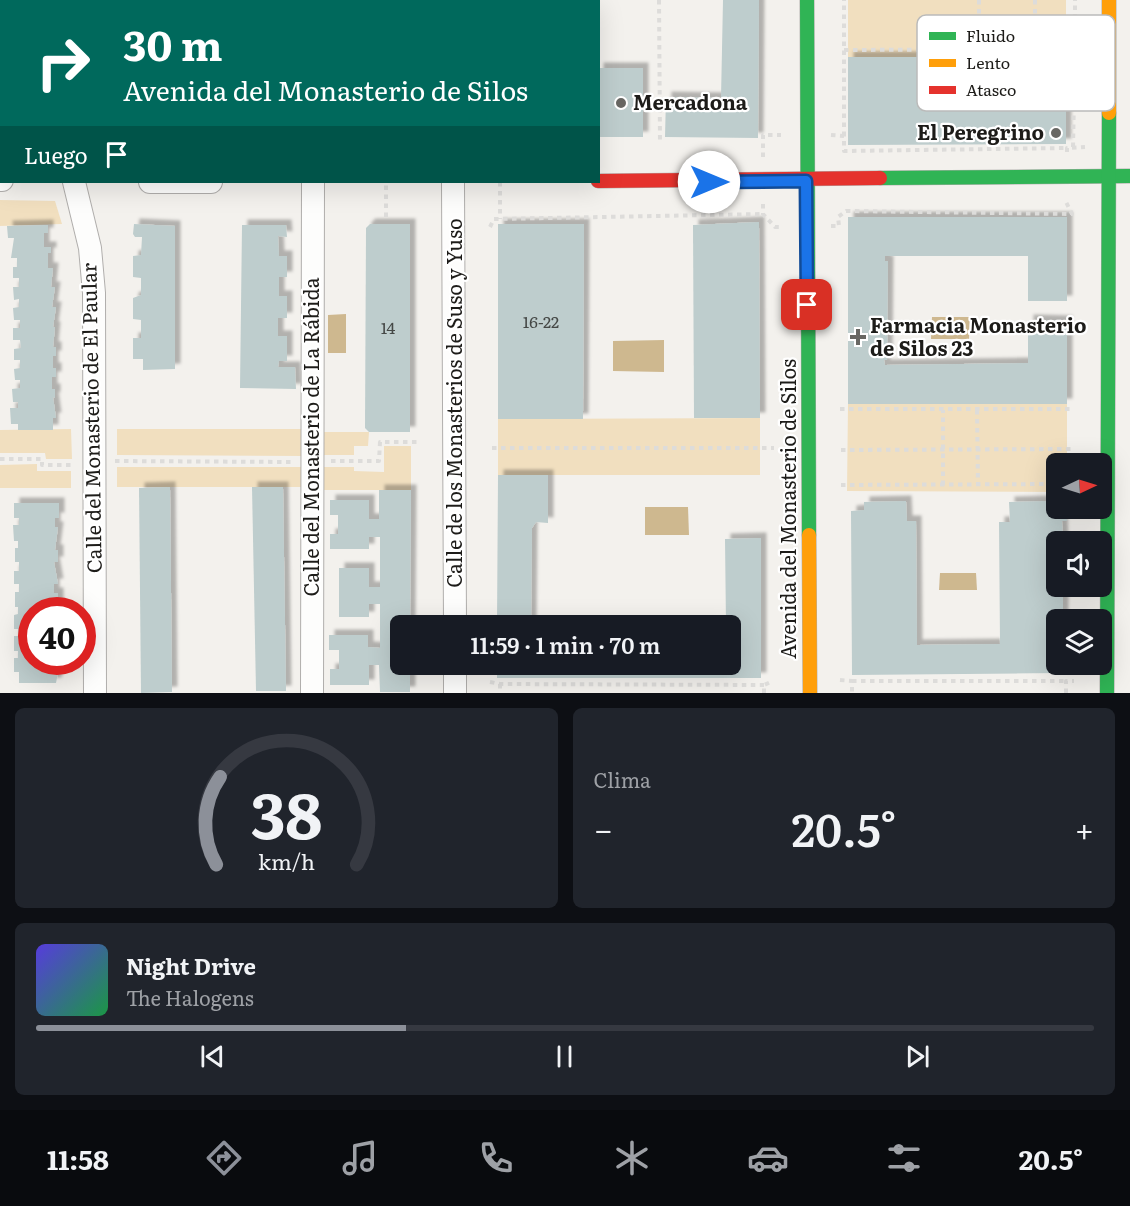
<!DOCTYPE html>
<html lang="es">
<meta charset="utf-8">
<style>
:root{--surface:#171b24;--page:#20242c;--text:#f1f3f6;--muted:#9ea1a6;--line:#363941;--accent:#8c9099}
body{margin:0;font-family:Literata,serif;background:var(--page);color:var(--text);height:100vh;display:flex;flex-direction:column;font-size:22px;white-space:nowrap}
*{box-sizing:border-box;margin:0}
p{font-size:20px;color:var(--muted)}
.icon{flex:none;width:33px;height:33px;fill:none;stroke:currentColor;stroke-width:2;stroke-linecap:round;stroke-linejoin:round}
.map{position:relative;height:693px;overflow:hidden}
.side{display:flex;flex-direction:column;gap:15px;padding:15px;background:#0d0f14;flex:1}
.side>*{flex:none}
.banner{position:absolute;left:0px;top:0px;width:600px;height:183px;box-shadow:0 6px 24px #0002;background:#00695c;color:#fff;overflow:hidden}
.needle{width:39px;rotate:86deg}
.buttons{position:absolute;left:1046px;top:453px;display:grid;gap:12px}
.buttons a{display:grid;place-items:center;width:66px;height:66px;border-radius:9px;background:var(--surface);box-shadow:0 6px 24px #0002;font-size:30px}
.speed{position:absolute;left:18px;top:597px;display:flex;gap:12px;font-size:30px;font-weight:700;text-align:center}
.speed>*{display:grid;place-content:center;width:78px;height:78px;border-radius:50%;background:var(--surface);box-shadow:0 6px 24px #0002;line-height:1}
.speed .limit{border:9px solid #d22;background:#fff;color:#111}
.pin{position:absolute;display:grid;place-items:center;width:51px;height:51px;color:#fff;margin:-26px;border-radius:12px;box-shadow:0 3px 9px #0006}
.me{position:absolute;width:66px;margin:-33px;rotate:90deg;stroke-linejoin:round;filter:drop-shadow(0 0 4px #0008)}
.turn{display:flex;align-items:center;gap:21px;height:126px;padding:0 24px;font-size:27px}
.turn .icon{width:78px;height:78px;stroke-width:2.5}
.turn b{display:block;font-size:42px;line-height:51px}
.then{display:flex;align-items:center;height:57px;padding:0 24px;background:#0003;gap:12px;font-size:22px}
.big{font-size:45px;font-weight:600;line-height:1.1}
.side .tile{flex:1;display:flex;flex-direction:column;justify-content:center;gap:9px;min-width:0;padding:0 21px;border-radius:9px;background:var(--page)}
.side .dial{align-items:center;gap:0}
.dial svg{height:156px;overflow:visible;fill:none;stroke:var(--line);stroke-width:7;stroke-linecap:round;text-anchor:middle}
.dial text{fill:var(--text);stroke:none}
.song{display:flex;align-items:center;gap:18px}
.cover{width:72px;height:72px;border-radius:9px;background:linear-gradient(135deg,hsl(250 70% 55%),hsl(140 70% 35%))}
.played{height:6px;border-radius:3px;background:linear-gradient(90deg,var(--accent) 35%,var(--line) 35%)}
.keys{display:flex;justify-content:space-around;direction:ltr}
.heat{display:flex;justify-content:space-between;align-items:center;font-size:33px;direction:ltr}
.side .tiles{flex:1;display:grid;gap:15px;grid-template-columns:1fr 1fr}
.tile:last-child{grid-column:span 2}
.trip{position:absolute;left:390px;top:615px;width:351px;height:60px;border-radius:9px;background:var(--surface);box-shadow:0 6px 24px #0002;font-weight:600;line-height:60px;text-align:center}
.tab-bar{display:flex;height:96px;justify-content:space-around;align-items:center;background:#090b0e;color:var(--muted)}
.tab-bar .icon{width:42px;height:42px}
.tab-bar .current{color:var(--accent)}
.tab-bar b{font-size:27px;color:var(--text)}
.map>svg:first-child{display:block}
.green{fill:#f1dfbf}
.water{fill:#ceb88f}
.building{fill:#becdcd;filter:url(#shadow)}
.lines{fill:none;stroke-linecap:round;stroke-linejoin:round}
.lane-casing{stroke:#b0aeac;stroke-width:12}
.street-casing{stroke:#b0aeac;stroke-width:24}
.fast-casing{stroke:#b0aeac;stroke-width:15}
.slow-casing{stroke:#b0aeac;stroke-width:15}
.jam-casing{stroke:#b0aeac;stroke-width:15}
.path{stroke:#dddcda;stroke-width:4;stroke-dasharray:4.5 4.5;stroke-linecap:butt}
.lane{stroke:#fdfdfc;stroke-width:10}
.street{stroke:#fdfdfc;stroke-width:22}
.fast{stroke:#30b455;stroke-width:14}
.slow{stroke:#ff9f0a;stroke-width:14}
.jam{stroke:#e5322d;stroke-width:14}
.route-casing{stroke:#114b97;stroke-width:15}
.route{stroke:#1a73e8;stroke-width:10}
.poi-dot{fill:#686763;stroke:#fff;stroke-width:2}
.labels{text-anchor:middle;stroke-width:4.5;stroke-linejoin:round;paint-order:stroke}
.number-label{font-size:16px;fill:#454846}
.poi-label{font-size:20px;font-weight:bold;fill:#1d1c19;stroke:#fff;text-anchor:start}
.street-label{font-size:20px;fill:#1d1c19;stroke:#fff}
.key{fill:#fff;stroke:#bbbbba;stroke-width:1.5}
.key-label{font-size:16px;fill:#1d1c19}
</style>
<div class="map">
<svg width="1130" height="693" viewBox="0 0 1130 693">
<defs>
<filter id="shadow"><feDropShadow dx="5.5" dy="-5.5" stdDeviation="1.5" flood-color="#0004"/></filter>
</defs>
<rect width="100%" height="100%" fill="#f3f1ed"/>
<!-- green -->
<g class="green">
<rect x="848" y="0" width="218" height="57"/>
<polygon points="0,200 55,201 62,224 0,226"/>
<polygon points="848,404 1067,404 1067,463 1056,464 1056,492 847,491"/>
<polygon points="760,418 760,475 498,475 498,419"/>
<polygon points="71,429 72,459 46,459 45,453 0,453 0,430"/>
<polygon points="117,429 303,429 303,456 117,455"/>
<polygon points="323,432 369,432 368,446 354,446 354,455 323,455"/>
<polygon points="384,446 411,446 411,490 323,490 323,467 354,467 354,471 384,472"/>
<polygon points="37,464 37,471 71,471 71,488 0,488 0,465"/>
<rect x="117" y="467" width="185" height="20"/>
</g>
<!-- water -->
<g class="water">
<polygon points="346,314 346,353 328,353 328,315"/>
<polygon points="932,317 970,317 969,339 931,339"/>
<polygon points="664,340 664,372 613,371 613,341"/>
<polygon points="645,507 688,507 689,535 645,535"/>
<polygon points="940,573 976,573 977,590 939,590"/>
</g>
<!-- building -->
<g class="building">
<polygon points="723,0 759,0 758,138 665,137 666,97 721,98"/>
<polygon points="848,57 1066,57 1066,144 848,145"/>
<rect x="598" y="68" width="45" height="69"/>
<polygon points="848,217 1067,217 1067,301 1028,301 1028,256 885,256 885,261 888,261 887,360 884,360 885,365 1028,363 1028,320 1067,321 1067,404 848,404"/>
<polygon points="759,222 760,418 694,418 693,225"/>
<polygon points="134,224 175,226 175,369 143,370 143,359 133,359 133,338 141,338 141,320 133,319 133,298 141,295 141,278 133,277 133,256 141,255 142,237 135,237 133,234"/>
<polygon points="370,224 410,224 410,432 369,432 365,428 366,228"/>
<polygon points="498,224 584,224 583,419 498,419"/>
<polygon points="48,225 48,233 44,233 44,247 51,247 51,253 48,253 48,268 53,268 51,287 55,287 52,307 56,307 53,327 55,327 53,347 56,347 56,356 53,356 53,368 56,368 56,377 52,377 52,389 55,389 55,398 53,397 56,418 53,418 53,430 18,430 18,424 11,424 10,408 18,408 18,402 13,402 12,389 20,388 20,380 15,380 14,369 20,368 20,360 14,360 14,349 21,348 20,340 13,340 13,328 20,328 20,320 14,320 13,308 19,307 19,299 14,300 13,287 19,287 19,278 13,278 13,267 17,267 17,258 11,258 14,238 8,238 7,226"/>
<polygon points="242,225 286,225 287,237 278,236 279,256 287,256 287,277 279,277 279,296 287,296 287,318 278,318 278,336 287,336 287,361 279,361 278,367 295,367 296,389 240,388"/>
<polygon points="498,475 548,475 548,523 536,522 532,528 531,626 497,626"/>
<polygon points="170,487 172,692 141,693 139,488"/>
<polygon points="252,487 283,487 286,691 256,691"/>
<polygon points="379,490 411,490 410,626 400,626 400,664 410,664 410,692 380,692 379,665 369,665 369,685 330,685 330,669 339,669 339,650 329,650 329,635 368,635 368,647 380,648 380,604 369,604 369,617 339,617 339,568 369,568 369,587 380,587 380,537 369,537 369,549 330,549 330,534 338,534 338,515 330,515 330,500 369,500 369,519 379,519"/>
<polygon points="906,501 907,521 916,521 917,645 1000,644 999,522 1010,522 1009,502 1051,501 1051,507 1067,508 1067,521 1062,521 1063,542 1056,542 1056,586 1063,586 1063,620 1056,620 1056,664 1064,664 1064,673 852,675 851,511 864,510 864,502"/>
<polygon points="14,503 59,503 59,518 55,518 55,527 58,527 55,550 58,550 58,562 54,562 58,584 54,584 54,593 58,593 58,606 55,606 55,610 32,610 32,662 60,662 56,683 19,683 19,672 14,672 14,658 18,658 18,651 14,651 14,636 18,636 18,629 14,629 14,615 18,614 18,607 15,607 15,592 19,592 19,584 14,584 14,571 19,571 19,562 15,562 15,548 18,548 18,541 14,541 13,525 19,525 19,518 14,518"/>
<polygon points="761,538 761,678 497,678 497,664 730,664 730,626 726,626 725,539"/>
</g>
<g class="lines">
<defs>
<polyline id="lane" points="402,2 403,0"/>
<g id="street">
<polyline points="0,37 2,39"/>
<polyline points="0,180 2,180"/>
<polyline points="74,182 90,248 94,293 95,693"/>
<polyline points="150,182 211,182"/>
<polyline points="453,182 455,626"/>
<polyline points="312,693 313,182"/>
<polyline points="455,693 455,664"/>
</g>
<g id="fast">
<polyline points="807,0 809,535"/>
<polyline points="880,178 1129,176"/>
<polyline points="1107,693 1109,113"/>
</g>
<g id="slow">
<polyline points="1109,113 1109,0"/>
<polyline points="809,535 810,693"/>
</g>
<polyline id="jam" points="598,181 880,178"/>
</defs>
<!-- lane casing -->
<use href="#lane" class="lane-casing"/>
<!-- street casing -->
<use href="#street" class="street-casing"/>
<!-- fast casing -->
<use href="#fast" class="fast-casing"/>
<!-- slow casing -->
<use href="#slow" class="slow-casing"/>
<!-- jam casing -->
<use href="#jam" class="jam-casing"/>
<!-- path -->
<g class="path">
<polyline points="659,0 660,143"/>
<polyline points="979,0 979,50"/>
<polyline points="1035,0 1035,49"/>
<polyline points="844,50 1075,49 1075,0"/>
<polyline points="831,135 844,136 844,151 1067,148"/>
<polyline points="844,136 844,0"/>
<polyline points="1073,147 1075,49"/>
<polyline points="1067,152 1067,148 1085,147"/>
<polyline points="763,157 763,135 781,135"/>
<polyline points="500,182 500,219"/>
<polyline points="763,204 763,214 775,227 782,227"/>
<polyline points="386,217 386,182"/>
<polyline points="831,226 839,226 838,217 846,211 1072,214 1066,202"/>
<polyline points="490,227 494,219 763,214"/>
<polyline points="840,409 1072,409"/>
<polyline points="977,410 978,485"/>
<polyline points="492,448 774,448"/>
<polyline points="841,450 1072,449"/>
<polyline points="0,459 42,459 42,465 74,465"/>
<polyline points="115,461 293,462"/>
<polyline points="331,461 379,461 380,442 418,442"/>
<polyline points="841,485 1056,484"/>
<polyline points="943,485 943,410"/>
<polyline points="840,680 852,681 852,693"/>
<polyline points="852,681 1066,681"/>
<polyline points="490,682 500,684 764,685"/>
<polyline points="500,684 500,693"/>
<polyline points="764,693 764,685 773,681"/>
<polyline points="1066,693 1066,681 1074,681"/>
</g>
<!-- lane -->
<use href="#lane" class="lane"/>
<!-- street -->
<use href="#street" class="street"/>
<!-- fast -->
<use href="#fast" class="fast"/>
<!-- slow -->
<use href="#slow" class="slow"/>
<!-- jam -->
<use href="#jam" class="jam"/>
</g>
<g class="lines">
<defs>
<polyline id="route" points="709,182 806,181 807,305"/>
</defs>
<!-- route casing -->
<use href="#route" class="route-casing"/>
<!-- route -->
<use href="#route" class="route"/>
</g>
<!-- markers -->
<g class="poi-dot">
<circle cx="621" cy="103" r="6"/>
<circle cx="1056" cy="133" r="6"/>
<path d="M855 328h6v6h6v6h-6v6h-6v-6h-6v-6h6z"/>
</g>
<g class="labels">
<!-- number labels -->
<g class="number-label">
<text x="541" y="328">16-22</text>
<text x="388" y="334">14</text>
</g>
<!-- poi labels -->
<g class="poi-label">
<text x="633" y="110">Mercadona</text>
<text x="1044" y="140" text-anchor="end">El Peregrino</text>
<text x="870" y="333">Farmacia Monasterio<tspan x="870" dy="23">de Silos 23</tspan></text>
</g>
<!-- street labels -->
<g class="street-label">
<text transform="translate(455 403) rotate(-90)" y="7">Calle de los Monasterios de Suso y Yuso</text>
<text transform="translate(92 418) rotate(-91)" y="7">Calle del Monasterio de El Paular</text>
<text transform="translate(312 437) rotate(-90)" y="7">Calle del Monasterio de La Rábida</text>
<text transform="translate(789 509) rotate(-90)" y="7">Avenida del Monasterio de Silos</text>
</g>
</g>
<!-- legend -->
<rect x="917" y="15" width="198" height="96" rx="9" class="key"/>
<rect x="929" y="32" width="27" height="8" fill="#30b455"/>
<rect x="929" y="59" width="27" height="8" fill="#ff9f0a"/>
<rect x="929" y="86" width="27" height="8" fill="#e5322d"/>
<g class="key-label">
<text x="966" y="42">Fluido</text>
<text x="966" y="69">Lento</text>
<text x="966" y="96">Atasco</text>
</g>
</svg>
<div class="buttons">
<a><svg class="needle" viewBox="-14 -14 28 28"><path d="M0-13l5 13h-10z" fill="#e53935"/><path d="M0 13l5-13h-10z" fill="#9ea1a6"/></svg></a>
<a><svg class="icon" aria-label="sound" viewBox="0 0 24 24"><path d="M4 9h4l5-4v14l-5-4H4zM17 9q2 3 0 6"/></svg></a>
<a><svg class="icon" aria-label="layers" viewBox="0 0 24 24"><path d="M12 4l9 5-9 5-9-5zM3 14l9 5 9-5"/></svg></a>
</div>
<div class="speed"><div class="limit">40</div></div>
<div class="pin" style="left:807px;top:305px;background:#d93025"><svg class="icon" aria-label="arrive" viewBox="0 0 24 24"><path d="M6 21V4h12l-3 4 3 4H6"/></svg></div>
<svg class="me" style="left:709px;top:182px" viewBox="-20 -20 40 40"><circle r="19" fill="#fff"/><path d="M0-13L10 11 0 6-10 11z" fill="#1a73e8"/></svg>
<div class="trip">11:59 · 1 min · 70 m</div>
<div class="banner">
<div class="turn"><svg class="icon" aria-label="right" viewBox="0 0 24 24"><path d="M7 20v-9h11M14 6l5 5-5 5"/></svg><div><b>30 m</b>Avenida del Monasterio de Silos</div></div>
<div class="then">Luego<svg class="icon" aria-label="arrive" viewBox="0 0 24 24"><path d="M6 21V4h12l-3 4 3 4H6"/></svg></div>
</div>
</div>
<section class="side">
<div class="tiles">
<div class="tile dial"><svg viewBox="0 0 100 80">
<path d="M14 69A42 42 0 1 1 86 69"/>
<path d="M14 69A42 42 0 0 1 16 24" stroke="#8c9099"/>
<text x="50" y="56" font-size="32" font-weight="700">38</text>
<text x="50" y="72" font-size="11">km/h</text>
</svg></div>
<div class="tile"><p>Clima</p>
<div class="heat"><a>−</a><b class="big">20.5°</b><a>+</a></div>
</div>
<div class="tile">
<div class="song"><i class="cover"></i><div><b>Night Drive</b><p>The Halogens</p></div></div>
<div class="played"></div>
<div class="keys"><svg class="icon" aria-label="previous" viewBox="0 0 24 24"><path d="M18 5L8 12l10 7zM5 5v14"/></svg><svg class="icon" aria-label="pause" viewBox="0 0 24 24"><path d="M8 5v14M16 5v14"/></svg><svg class="icon" aria-label="next" viewBox="0 0 24 24"><path d="M6 5l10 7-10 7zM19 5v14"/></svg></div>
</div>
</div>
</section>
<nav class="tab-bar">
<b>11:58</b>
<svg class="icon current" aria-label="directions" viewBox="0 0 24 24"><path d="M12 3l9 9-9 9-9-9zM9 14v-3h6M13 9l2 2-2 2"/></svg>
<svg class="icon" aria-label="music" viewBox="0 0 24 24"><path d="M9 18V5l10-2v13"/><circle cx="6" cy="18" r="3"/><circle cx="16" cy="16" r="3"/></svg>
<svg class="icon" aria-label="phone" viewBox="0 0 24 24"><path d="M5 4h4l2 5-3 2q2 4 5 5l2-3 5 2v4C11 20 4 13 5 4z"/></svg>
<svg class="icon" aria-label="climate" viewBox="0 0 24 24"><path d="M12 3v18M4 7l16 10M4 17L20 7"/></svg>
<svg class="icon" aria-label="car" viewBox="0 0 24 24"><path d="M5 17H2v-5l4-1 3-4h7l3 4 3 1v5h-3M9 17h6M6 11h13"/><circle cx="7" cy="17" r="2"/><circle cx="17" cy="17" r="2"/></svg>
<svg class="icon" aria-label="filters" viewBox="0 0 24 24"><path d="M4 7h16M4 17h16"/><circle cx="9" cy="7" r="2"/><circle cx="15" cy="17" r="2"/></svg>
<b>20.5°</b>
</nav>
